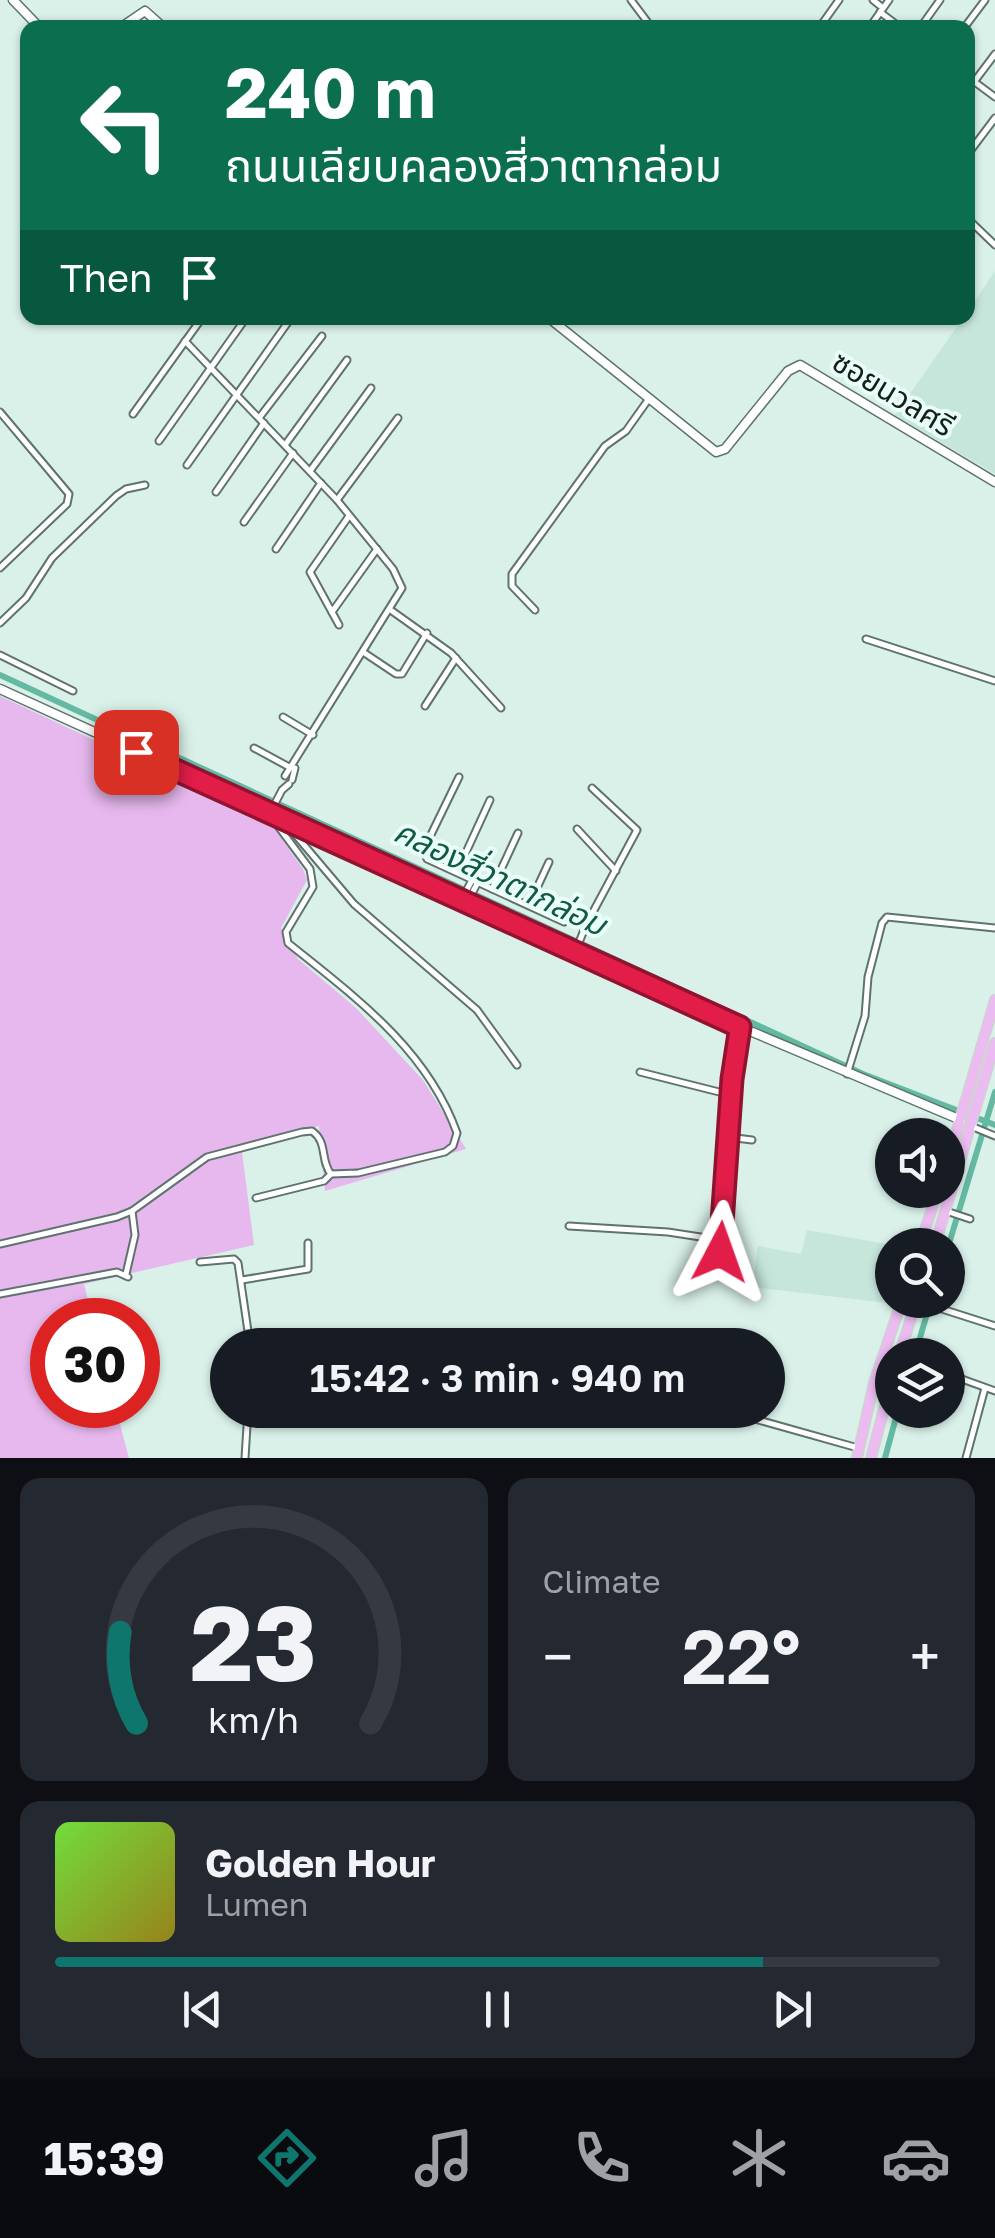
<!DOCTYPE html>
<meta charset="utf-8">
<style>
:root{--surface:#171b24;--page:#242831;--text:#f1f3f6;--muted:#9ea1a6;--line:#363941;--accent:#0f766e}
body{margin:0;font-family:"Golos Text","Noto Sans Thai",sans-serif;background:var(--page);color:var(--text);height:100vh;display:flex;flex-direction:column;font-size:38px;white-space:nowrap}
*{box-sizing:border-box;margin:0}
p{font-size:32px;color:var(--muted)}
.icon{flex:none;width:55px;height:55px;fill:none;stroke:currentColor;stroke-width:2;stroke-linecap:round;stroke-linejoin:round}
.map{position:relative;height:1458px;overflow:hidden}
.panel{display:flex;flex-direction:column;gap:20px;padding:20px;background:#0d0f14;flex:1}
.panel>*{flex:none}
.banner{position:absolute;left:20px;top:20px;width:955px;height:305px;border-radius:20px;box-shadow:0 2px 8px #0004;background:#0b6e4f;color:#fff;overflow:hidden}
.buttons{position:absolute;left:875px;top:1118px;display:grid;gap:20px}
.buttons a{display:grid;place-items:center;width:90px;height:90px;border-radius:50%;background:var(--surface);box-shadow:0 2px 8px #0004;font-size:50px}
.speed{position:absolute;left:30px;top:1298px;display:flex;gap:20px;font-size:50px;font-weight:700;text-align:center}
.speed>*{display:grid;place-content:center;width:130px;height:130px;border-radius:50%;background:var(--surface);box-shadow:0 2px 8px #0004;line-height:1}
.speed .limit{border:15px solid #d22;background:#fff;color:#111}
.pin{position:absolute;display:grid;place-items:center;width:85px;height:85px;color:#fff;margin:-42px;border-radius:20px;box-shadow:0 5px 15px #0006}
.me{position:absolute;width:110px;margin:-55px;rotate:4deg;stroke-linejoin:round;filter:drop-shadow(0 0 8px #0008)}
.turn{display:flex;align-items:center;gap:35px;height:210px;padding:0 40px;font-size:45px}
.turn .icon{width:130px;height:130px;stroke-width:2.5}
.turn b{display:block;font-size:70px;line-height:85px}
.then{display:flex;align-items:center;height:95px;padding:0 40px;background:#0003;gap:20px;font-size:38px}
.big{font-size:75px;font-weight:600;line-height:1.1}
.panel .tile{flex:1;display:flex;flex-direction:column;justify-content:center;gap:15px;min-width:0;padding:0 35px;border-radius:20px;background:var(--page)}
.panel .dial{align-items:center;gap:0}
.dial svg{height:260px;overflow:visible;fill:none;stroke:var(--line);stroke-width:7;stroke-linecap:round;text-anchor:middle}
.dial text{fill:var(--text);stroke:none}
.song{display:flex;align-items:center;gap:30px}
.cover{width:120px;height:120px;border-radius:15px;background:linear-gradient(135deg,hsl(100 70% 55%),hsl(50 70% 35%))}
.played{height:10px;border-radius:5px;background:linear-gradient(90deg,var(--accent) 80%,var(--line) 80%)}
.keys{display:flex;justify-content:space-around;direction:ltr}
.heat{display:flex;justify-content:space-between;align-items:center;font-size:55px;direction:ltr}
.panel .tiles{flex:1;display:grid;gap:20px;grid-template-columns:1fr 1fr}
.tile:last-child{grid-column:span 2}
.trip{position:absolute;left:210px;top:1328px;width:575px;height:100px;border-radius:50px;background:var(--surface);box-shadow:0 2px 8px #0004;font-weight:600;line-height:100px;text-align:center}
.menu{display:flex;height:160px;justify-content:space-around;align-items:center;background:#090b0e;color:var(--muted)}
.menu .icon{width:70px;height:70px}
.menu .on{color:var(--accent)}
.menu b{font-size:45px;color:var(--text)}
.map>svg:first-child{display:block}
.built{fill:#c6e6dc}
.green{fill:#e7b8ee}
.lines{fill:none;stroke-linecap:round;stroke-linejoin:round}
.canal{stroke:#64b9a3;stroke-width:6}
.minor-casing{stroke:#5f736d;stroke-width:9}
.tertiary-casing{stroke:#5f736d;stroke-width:11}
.primary-casing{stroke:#d0d2d2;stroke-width:12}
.minor{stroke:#fff;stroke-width:5}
.tertiary{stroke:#fff;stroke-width:8}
.primary{stroke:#ebbbf2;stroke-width:9}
.route-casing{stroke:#92132f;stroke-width:25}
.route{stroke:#e11d48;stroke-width:18}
.labels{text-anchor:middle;stroke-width:8;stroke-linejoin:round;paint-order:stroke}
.street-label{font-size:30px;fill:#161e1c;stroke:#e8fef7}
.water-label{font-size:32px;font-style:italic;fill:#115849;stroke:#e8fef7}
</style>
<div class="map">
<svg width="995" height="1458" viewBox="0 0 995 1458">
<rect width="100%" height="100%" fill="#daf1ea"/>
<!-- built -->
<g class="built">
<polygon points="995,271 995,474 895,415 963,318 968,318 968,311"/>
<polygon points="807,1230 892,1245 892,1300 897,1300 896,1304 752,1287 758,1246 801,1254"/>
</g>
<!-- green -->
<polygon class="green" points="0,696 270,822 303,869 307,880 281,928 298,959 356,1008 423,1080 466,1149 325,1191 319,1126 242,1152 254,1245 84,1284 93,1320 52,1320 52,1405 115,1405 129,1458 0,1458"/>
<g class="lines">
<!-- canal -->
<g class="canal">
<polyline points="0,675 863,1074 995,1125"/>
<polyline points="948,1247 995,1092"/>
<polyline points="915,1355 931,1300"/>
<polyline points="885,1458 898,1410"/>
</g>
<defs>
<g id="minor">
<polyline points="631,0 652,28"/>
<polyline points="873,0 883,8"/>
<polyline points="880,12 901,28"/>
<polyline points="819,28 839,0"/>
<polyline points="869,28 889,0"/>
<polyline points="920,28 940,0"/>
<polyline points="964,28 985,0"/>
<polyline points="968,77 995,97"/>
<polyline points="968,90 995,54"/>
<polyline points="968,154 995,118"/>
<polyline points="968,219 995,245"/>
<polyline points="185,341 337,500 393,569 402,588 285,776"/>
<polyline points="0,412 69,494 67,504 0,568"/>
<polyline points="133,414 202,318"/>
<polyline points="259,418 322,336"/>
<polyline points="159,441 246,318"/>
<polyline points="285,445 347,360"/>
<polyline points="187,465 291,318"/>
<polyline points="310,471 371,388"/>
<polyline points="216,492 264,423"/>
<polyline points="337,500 398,418"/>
<polyline points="244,522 293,453"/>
<polyline points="276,549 321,483"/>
<polyline points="535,610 512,586 512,574 605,446 626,431 648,400"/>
<polyline points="392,611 451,653 501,708"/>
<polyline points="332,612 377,549"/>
<polyline points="0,623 26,598 52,558 116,496 126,489 145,485"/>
<polyline points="339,625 310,572 349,516"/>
<polyline points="866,639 995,681"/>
<polyline points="363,652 396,674 402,674 427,633"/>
<polyline points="0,655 73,691"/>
<polyline points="425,706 456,658"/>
<polyline points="283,717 313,735"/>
<polyline points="254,748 291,768"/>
<polyline points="459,777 424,849 427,859 564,922 576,899"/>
<polyline points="292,780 295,768"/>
<polyline points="270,813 282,790 289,784"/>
<polyline points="282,819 354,904 477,1010 517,1065"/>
<polyline points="577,829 616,871"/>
<polyline points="457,872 490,800"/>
<polyline points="492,889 518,833"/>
<polyline points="462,899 472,880"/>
<polyline points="468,901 478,882"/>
<polyline points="529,905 549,862"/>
<polyline points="576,950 586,925 637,830 592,788"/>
<polyline points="640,1072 731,1095"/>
<polyline points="847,1074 865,1016 868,977 882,923 887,917 995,928"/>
<polyline points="971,1126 995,1136"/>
<polyline points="728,1137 752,1140"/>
<path d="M 256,1198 L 324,1181 L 331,1174 L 358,1173 L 445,1152 L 453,1146 L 457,1133 C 427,1049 355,997 288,943 L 286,932 L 313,887 L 310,869 L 269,814"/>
<polyline points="946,1211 970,1219"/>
<polyline points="569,1226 668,1232 720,1240"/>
<path d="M 0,1244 L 117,1217 L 132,1211 L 207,1157 L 302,1132 L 312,1131 C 328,1142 320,1161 331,1174"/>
<polyline points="948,1251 953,1253"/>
<polyline points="720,1253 732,1079 740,1027"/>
<polyline points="200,1262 234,1259 238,1263 250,1345"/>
<polyline points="126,1274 135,1235 132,1211"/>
<polyline points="242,1280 308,1269 308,1243"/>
<polyline points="0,1294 117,1272 128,1277"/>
<polyline points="917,1301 995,1326"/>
<polyline points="948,1374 995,1391"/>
<polyline points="723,1410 858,1448"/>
<polyline points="264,1419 309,1410"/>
<polyline points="245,1458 248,1410"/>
<polyline points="966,1458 985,1388"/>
</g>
<g id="tertiary">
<polyline points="13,0 40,28"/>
<polyline points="120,28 145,11 164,28"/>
<polyline points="549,318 716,452 725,449 788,371 800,365 995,482"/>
<polyline points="0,689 750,1031 961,1120"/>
</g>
<g id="primary">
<polyline points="948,1161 995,1000"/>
<polyline points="920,1245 938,1190"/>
<polyline points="935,1245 995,1043"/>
<polyline points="899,1355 917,1300"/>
<polyline points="857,1458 874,1383 902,1300"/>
<polyline points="871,1458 892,1378"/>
</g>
</defs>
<!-- minor casing -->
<use href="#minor" class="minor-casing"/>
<!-- tertiary casing -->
<use href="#tertiary" class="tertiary-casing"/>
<!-- primary casing -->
<use href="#primary" class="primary-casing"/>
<!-- minor -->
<use href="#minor" class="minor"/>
<!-- tertiary -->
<use href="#tertiary" class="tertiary"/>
<!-- primary -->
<use href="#primary" class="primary"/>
</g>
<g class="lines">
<defs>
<polyline id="route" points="136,752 740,1027 732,1079 720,1252"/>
</defs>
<!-- route casing -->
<use href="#route" class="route-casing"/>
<!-- route -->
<use href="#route" class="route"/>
</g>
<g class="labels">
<!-- street labels -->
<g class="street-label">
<text transform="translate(893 394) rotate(31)" y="10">ซอยนวลศรี</text>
</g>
<!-- water labels -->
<g class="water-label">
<text transform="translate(500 878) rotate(25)" y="11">คลองสี่วาตากล่อม</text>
</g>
</g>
</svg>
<div class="buttons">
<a><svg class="icon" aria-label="sound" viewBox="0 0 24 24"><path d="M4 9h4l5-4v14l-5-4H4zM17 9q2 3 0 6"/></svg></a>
<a><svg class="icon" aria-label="search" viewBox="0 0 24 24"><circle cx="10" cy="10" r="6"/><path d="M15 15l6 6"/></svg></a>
<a><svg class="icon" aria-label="layers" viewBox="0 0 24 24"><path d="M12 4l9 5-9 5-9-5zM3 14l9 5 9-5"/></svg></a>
</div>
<div class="speed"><div class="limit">30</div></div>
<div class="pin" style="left:136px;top:752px;background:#d93025"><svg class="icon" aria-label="arrive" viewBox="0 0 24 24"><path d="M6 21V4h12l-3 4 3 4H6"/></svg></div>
<svg class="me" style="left:720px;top:1252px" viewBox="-20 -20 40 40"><path d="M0-17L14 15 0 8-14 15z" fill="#e11d48" stroke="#fff" stroke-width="4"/></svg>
<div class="trip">15:42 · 3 min · 940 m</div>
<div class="banner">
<div class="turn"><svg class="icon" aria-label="left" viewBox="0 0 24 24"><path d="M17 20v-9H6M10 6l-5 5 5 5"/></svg><div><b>240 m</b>ถนนเลียบคลองสี่วาตากล่อม</div></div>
<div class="then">Then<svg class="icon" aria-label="arrive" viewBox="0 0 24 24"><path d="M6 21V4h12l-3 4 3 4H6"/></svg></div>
</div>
</div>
<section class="panel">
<div class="tiles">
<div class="tile dial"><svg viewBox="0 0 100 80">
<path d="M14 69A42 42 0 1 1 86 69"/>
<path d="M14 69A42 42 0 0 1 9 41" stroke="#0f766e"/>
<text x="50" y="56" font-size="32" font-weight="700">23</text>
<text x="50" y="72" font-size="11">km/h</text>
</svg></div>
<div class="tile"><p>Climate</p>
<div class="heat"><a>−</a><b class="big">22°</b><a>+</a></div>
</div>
<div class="tile">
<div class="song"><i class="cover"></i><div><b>Golden Hour</b><p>Lumen</p></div></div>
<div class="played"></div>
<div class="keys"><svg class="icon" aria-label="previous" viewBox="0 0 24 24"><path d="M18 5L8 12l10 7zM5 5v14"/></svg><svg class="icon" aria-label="pause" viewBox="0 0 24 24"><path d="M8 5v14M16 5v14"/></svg><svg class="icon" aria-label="next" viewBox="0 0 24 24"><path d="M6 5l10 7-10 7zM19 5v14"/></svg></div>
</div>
</div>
</section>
<nav class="menu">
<b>15:39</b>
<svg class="icon on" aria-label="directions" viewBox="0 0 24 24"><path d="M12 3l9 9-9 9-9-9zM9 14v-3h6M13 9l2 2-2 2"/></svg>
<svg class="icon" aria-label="music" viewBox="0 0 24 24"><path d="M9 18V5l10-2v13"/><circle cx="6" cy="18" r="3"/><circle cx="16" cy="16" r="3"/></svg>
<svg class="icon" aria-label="phone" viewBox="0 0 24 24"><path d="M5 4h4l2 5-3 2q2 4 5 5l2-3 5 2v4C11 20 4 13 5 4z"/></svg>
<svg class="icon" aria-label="climate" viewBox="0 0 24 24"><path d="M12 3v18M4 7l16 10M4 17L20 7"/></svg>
<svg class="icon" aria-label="car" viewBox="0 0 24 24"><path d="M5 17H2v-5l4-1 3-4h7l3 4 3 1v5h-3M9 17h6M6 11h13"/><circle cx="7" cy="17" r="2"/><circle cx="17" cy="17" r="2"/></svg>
</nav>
